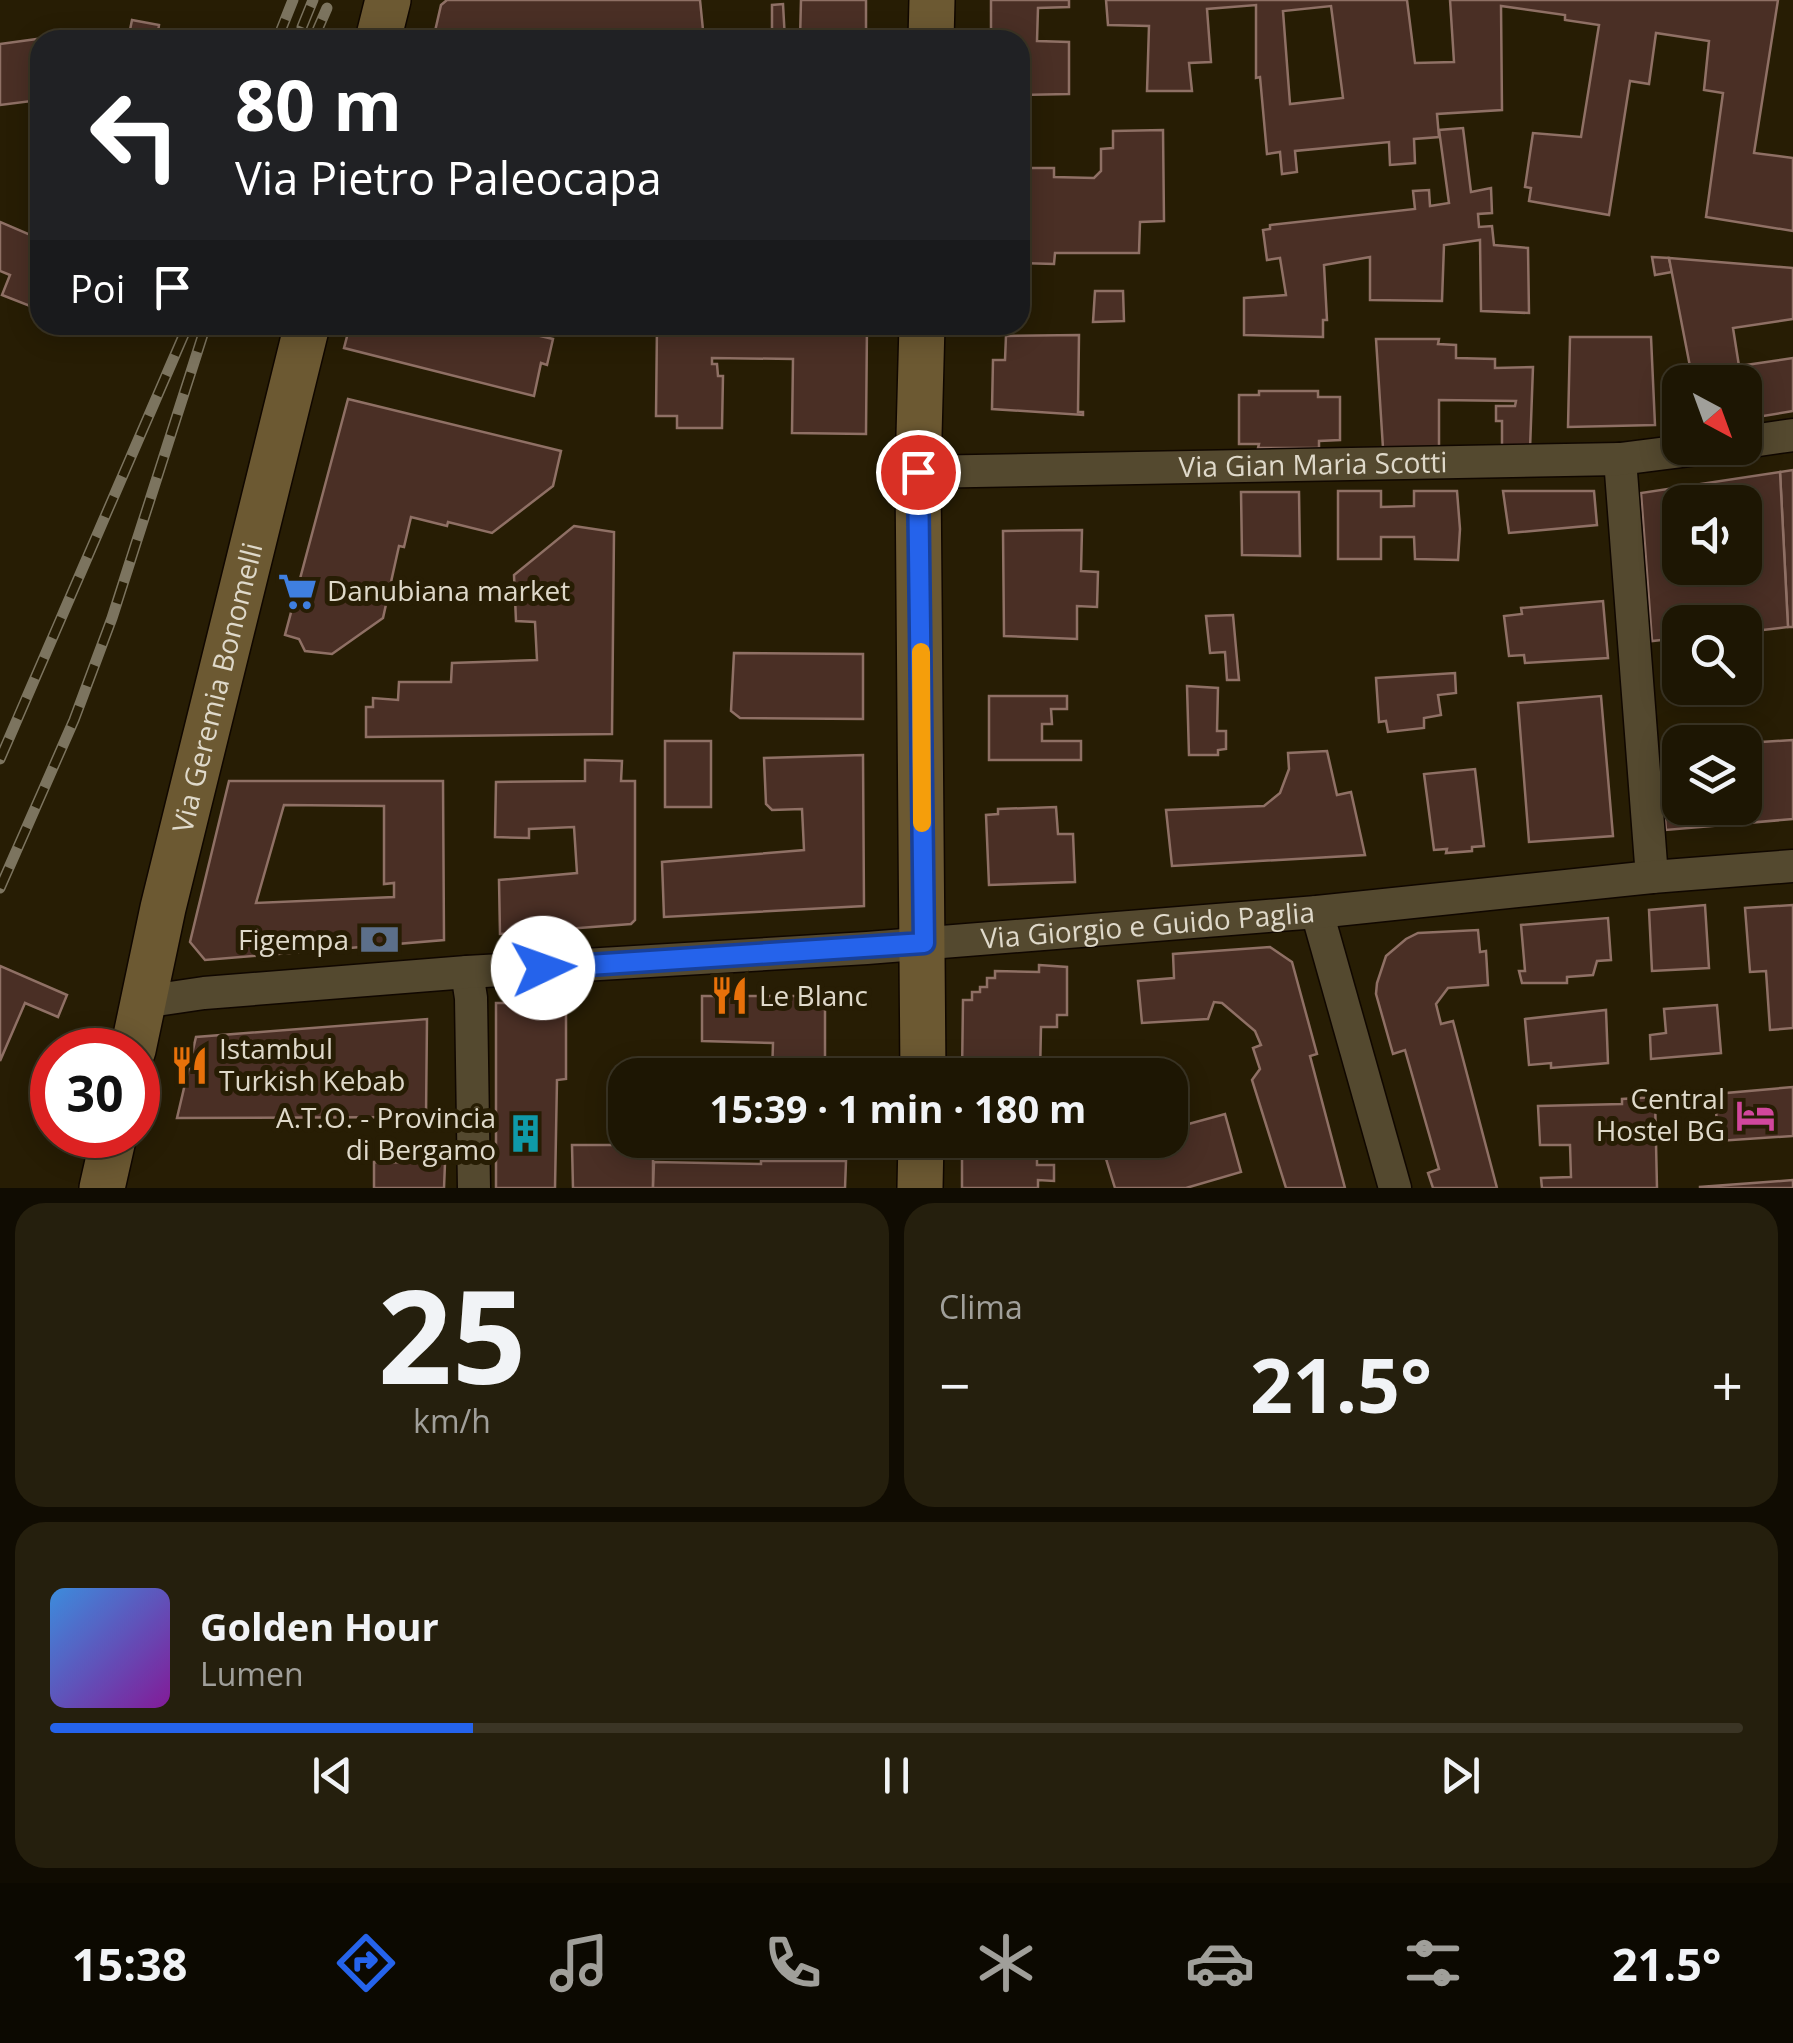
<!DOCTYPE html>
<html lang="it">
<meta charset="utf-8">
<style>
:root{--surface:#1d1603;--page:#251f0d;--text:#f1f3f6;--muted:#a09f9a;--line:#3b3525;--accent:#2563eb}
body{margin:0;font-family:"Open Sans",sans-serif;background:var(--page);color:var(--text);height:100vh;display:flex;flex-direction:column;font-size:38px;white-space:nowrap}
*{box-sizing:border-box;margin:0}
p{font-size:32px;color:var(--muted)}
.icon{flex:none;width:55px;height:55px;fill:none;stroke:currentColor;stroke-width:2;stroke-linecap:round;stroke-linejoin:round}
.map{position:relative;height:1188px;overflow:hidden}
.panel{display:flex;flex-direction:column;gap:15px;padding:15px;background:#100c02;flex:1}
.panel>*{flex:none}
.guide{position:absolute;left:30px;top:30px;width:1000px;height:305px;border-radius:30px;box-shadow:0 5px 25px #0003,0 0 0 2px var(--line);background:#202124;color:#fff;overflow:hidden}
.needle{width:65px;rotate:139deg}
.controls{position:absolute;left:1662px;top:365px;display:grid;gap:20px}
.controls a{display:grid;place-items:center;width:100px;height:100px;border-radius:20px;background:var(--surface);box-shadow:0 5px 25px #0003,0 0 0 2px var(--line);font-size:50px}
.speed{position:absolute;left:30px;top:1028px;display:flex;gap:20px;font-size:50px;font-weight:700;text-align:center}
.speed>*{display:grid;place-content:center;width:130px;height:130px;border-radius:50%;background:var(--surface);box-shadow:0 5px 25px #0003,0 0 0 2px var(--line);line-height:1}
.speed .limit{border:15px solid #d22;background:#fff;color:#111}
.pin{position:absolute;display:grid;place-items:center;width:85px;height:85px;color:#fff;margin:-42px;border:5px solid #fff;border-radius:50%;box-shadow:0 2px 10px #0007}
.me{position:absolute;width:110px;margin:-55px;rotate:87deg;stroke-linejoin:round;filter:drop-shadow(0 0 8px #0008)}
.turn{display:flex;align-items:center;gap:35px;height:210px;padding:0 40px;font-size:45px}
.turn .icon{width:130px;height:130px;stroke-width:2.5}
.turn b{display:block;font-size:70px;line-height:85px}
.then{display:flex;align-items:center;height:95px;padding:0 40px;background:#0003;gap:20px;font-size:38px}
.big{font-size:75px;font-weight:700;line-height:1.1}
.panel .tile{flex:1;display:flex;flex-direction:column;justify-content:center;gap:15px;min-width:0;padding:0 35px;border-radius:30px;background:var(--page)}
.panel .dial{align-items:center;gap:0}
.dial b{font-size:130px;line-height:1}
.song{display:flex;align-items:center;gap:30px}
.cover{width:120px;height:120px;border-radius:15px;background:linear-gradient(135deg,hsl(210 70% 55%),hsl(290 70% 35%))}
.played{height:10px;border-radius:5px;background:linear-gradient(90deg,var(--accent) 25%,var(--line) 25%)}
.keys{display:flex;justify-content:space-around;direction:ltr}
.heat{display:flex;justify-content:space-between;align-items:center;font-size:55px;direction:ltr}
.panel .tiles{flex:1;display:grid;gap:15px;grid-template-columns:1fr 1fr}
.tile:last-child{grid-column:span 2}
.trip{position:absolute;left:608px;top:1058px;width:580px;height:100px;border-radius:30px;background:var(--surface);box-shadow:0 5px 25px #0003,0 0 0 2px var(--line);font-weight:700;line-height:100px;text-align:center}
.tab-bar{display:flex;height:160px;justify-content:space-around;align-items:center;background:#0c0901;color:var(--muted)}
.tab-bar .icon{width:70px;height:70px}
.tab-bar .selected{color:var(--accent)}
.tab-bar b{font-size:45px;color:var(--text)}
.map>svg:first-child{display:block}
.building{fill:#4a2f25;stroke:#8f7065;stroke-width:2.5;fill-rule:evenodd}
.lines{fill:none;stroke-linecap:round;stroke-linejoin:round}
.street-casing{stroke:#100700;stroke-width:35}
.secondary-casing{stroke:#100700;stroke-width:48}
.street{stroke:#54492f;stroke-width:32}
.secondary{stroke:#6c5932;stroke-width:45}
.rail-casing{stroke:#7c745f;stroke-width:11}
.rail{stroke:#271d04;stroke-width:8;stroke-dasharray:22;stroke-linecap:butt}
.route-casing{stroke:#184099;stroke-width:25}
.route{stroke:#2563eb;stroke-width:18}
.slow{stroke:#f59e0b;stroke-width:18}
.labels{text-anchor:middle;stroke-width:10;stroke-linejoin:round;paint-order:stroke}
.street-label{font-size:28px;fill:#dfd9ca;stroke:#271d04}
.poi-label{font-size:28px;fill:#dfd9ca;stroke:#271d04;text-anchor:start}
</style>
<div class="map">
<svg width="1793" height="1188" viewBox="0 0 1793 1188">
<rect width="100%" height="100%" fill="#271d04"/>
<!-- building -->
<g class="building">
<polygon points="447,0 700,0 704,40 663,40 662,34 621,40 433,40 441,5"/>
<polygon points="801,0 866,0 866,40 800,40"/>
<polygon points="991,0 1069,0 1069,7 1038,8 1037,41 1069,42 1069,94 1020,95 1020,40 991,40"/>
<path d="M 1106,0 L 1407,0 L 1415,63 L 1454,62 L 1450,0 L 1778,0 L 1754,153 L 1793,158 L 1793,231 L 1706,217 L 1723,93 L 1704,90 L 1709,41 L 1656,33 L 1649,84 L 1630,81 L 1609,215 L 1529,201 L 1531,188 L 1525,187 L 1533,133 L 1581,137 L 1599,25 L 1565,20 L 1565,15 L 1501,6 L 1502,110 L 1437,114 L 1439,137 L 1414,139 L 1415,163 L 1390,165 L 1389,142 L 1295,151 L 1297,172 L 1282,174 L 1280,152 L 1267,154 L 1260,77 L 1256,78 L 1256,5 L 1207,9 L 1211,62 L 1189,63 L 1192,91 L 1147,91 L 1149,26 L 1108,25 ZM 1331,6 L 1343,98 L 1290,104 L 1283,11 Z"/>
<polygon points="783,4 785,40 772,40 772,5"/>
<polygon points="132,20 159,25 157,40 128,40"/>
<polygon points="81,33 82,40 40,40 40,100 0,105 0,44"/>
<polygon points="1463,128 1471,192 1491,188 1492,213 1478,214 1479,227 1492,226 1494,245 1528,248 1529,313 1481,311 1480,240 1444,245 1442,301 1370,300 1370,257 1324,265 1327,320 1323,320 1323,337 1244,335 1244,298 1286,295 1280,258 1267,260 1263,230 1270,229 1270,225 1415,209 1413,191 1429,190 1430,206 1449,203 1439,130"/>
<polygon points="1163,130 1164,221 1140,222 1139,253 1055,253 1054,264 1020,263 1020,168 1054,168 1054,177 1094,178 1101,171 1101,149 1113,148 1113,131"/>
<polygon points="0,222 40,239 40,299 35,308 2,295 10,275 0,271"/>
<polygon points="1652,257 1669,258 1672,272 1655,275"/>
<polygon points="1669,258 1793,268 1793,319 1733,328 1739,366 1793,358 1793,411 1745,419 1745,382 1693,382"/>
<polygon points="1095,291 1123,291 1124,321 1093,322"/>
<polygon points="350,325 530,325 528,333 553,339 547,365 541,363 534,396 344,348"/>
<polygon points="657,325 867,325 866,434 792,433 793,359 712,358 712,364 717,364 718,376 723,376 722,428 677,428 677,416 656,416"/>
<polygon points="1079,335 1078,412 1083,412 1083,415 992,409 993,360 1005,360 1006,336"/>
<polygon points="1570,337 1651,337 1655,425 1568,427"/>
<polygon points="1376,339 1439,339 1438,344 1456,345 1456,358 1495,359 1495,368 1533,367 1530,449 1502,450 1502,421 1496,421 1496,406 1515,406 1516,401 1439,400 1439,448 1383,448"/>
<polygon points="1259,391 1318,391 1318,397 1340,397 1340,440 1319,441 1319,448 1258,448 1259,444 1239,444 1239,395 1259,395"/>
<polygon points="348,399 561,451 553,486 492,533 448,522 447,526 411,517 404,547 399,546 383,618 332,654 305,651 299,639 285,635"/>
<polygon points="1793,470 1793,627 1788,627 1780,472"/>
<path d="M 1780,472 L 1788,627 L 1745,632 L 1745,622 L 1680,622 L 1680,638 L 1652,641 L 1641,493 ZM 1680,502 L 1745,502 L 1745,568 L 1680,568 Z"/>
<polygon points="1338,491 1381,491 1381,507 1414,506 1414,491 1457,491 1460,529 1458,560 1415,559 1414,537 1381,537 1381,559 1338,559"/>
<polygon points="1503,491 1594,491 1597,525 1509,533"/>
<polygon points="1241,492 1299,492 1300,556 1242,555"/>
<polygon points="574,526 614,532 612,734 366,737 366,707 373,707 373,698 398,700 399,682 451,682 452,663 537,660 535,622 516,621 514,575"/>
<polygon points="1082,530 1081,571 1098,572 1097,607 1077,606 1077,639 1004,636 1003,531"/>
<polygon points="1603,601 1608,658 1525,663 1524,655 1509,656 1504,616 1522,614 1521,608"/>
<polygon points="1233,615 1238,670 1239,680 1227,680 1225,652 1210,653 1206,616"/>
<polygon points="734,653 863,654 863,719 740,718 731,711"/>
<polygon points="1455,673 1456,693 1438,695 1441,715 1424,718 1424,728 1388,732 1386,721 1379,722 1376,678"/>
<polygon points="1187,686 1218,688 1217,731 1226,731 1226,749 1218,750 1218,755 1189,755"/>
<polygon points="989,696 1067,696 1067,709 1051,709 1052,724 1042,724 1042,741 1081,741 1081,760 989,760"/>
<polygon points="1601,696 1613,836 1529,842 1518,703"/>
<polygon points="1793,740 1793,819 1666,830 1660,761 1678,760 1680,808 1745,808 1746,743"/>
<rect x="665" y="741" width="46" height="66"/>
<polygon points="1327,751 1337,795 1351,792 1365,855 1172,866 1166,810 1264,806 1280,793 1289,769 1288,753"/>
<polygon points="863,755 864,906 664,917 662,862 804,850 802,809 772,810 766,804 764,758"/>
<polygon points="585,760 622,761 621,781 635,781 635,920 631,924 500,934 499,880 577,873 574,827 529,829 529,838 495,837 496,782 585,781"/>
<polygon points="1475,769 1484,846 1472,847 1472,851 1446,853 1447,849 1434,850 1424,774"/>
<path d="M 229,781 L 443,781 L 444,940 L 205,960 L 190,942 ZM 284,805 L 384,806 L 384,884 L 394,883 L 394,897 L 256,903 Z"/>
<polygon points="1056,807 1058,834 1073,834 1075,882 989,885 986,815 998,814 998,809"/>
<polygon points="1705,905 1709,968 1652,971 1649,910"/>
<polygon points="1793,905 1793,1028 1770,1030 1766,971 1750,972 1745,908"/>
<polygon points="1608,918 1611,960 1597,961 1593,975 1567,977 1567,983 1522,983 1519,971 1525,971 1521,925"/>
<polygon points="1478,930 1480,952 1486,951 1488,985 1448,988 1436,1004 1441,1024 1453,1021 1497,1188 1433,1188 1428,1173 1439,1169 1405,1050 1393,1054 1376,994 1377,983 1386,956 1406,939 1418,933"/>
<polygon points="1270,947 1292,962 1317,1054 1310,1056 1345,1188 1286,1188 1252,1080 1260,1069 1253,1048 1261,1045 1255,1031 1222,1003 1214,1002 1208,1019 1142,1023 1138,981 1174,978 1173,954"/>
<polygon points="1039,965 1067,967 1067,1015 1057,1015 1057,1027 1041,1027 1040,1075 962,1075 963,1000 972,1000 972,992 980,992 980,987 987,987 987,978 995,978 995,971 1039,972"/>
<polygon points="0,966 67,995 58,1017 25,1003 0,1061"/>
<polygon points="702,996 825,996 825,1075 772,1075 773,1043 702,1041"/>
<polygon points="496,1003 566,1003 566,1079 557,1080 555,1188 496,1188"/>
<polygon points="1717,1005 1721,1053 1651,1059 1650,1035 1666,1033 1664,1009"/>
<polygon points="1606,1010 1608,1063 1551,1068 1551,1063 1529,1065 1525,1019"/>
<polygon points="427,1019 426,1117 177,1118 196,1037"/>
<polygon points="1793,1087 1793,1136 1718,1141 1715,1094"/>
<polygon points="1655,1097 1657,1188 1542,1188 1541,1178 1571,1177 1570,1145 1540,1145 1538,1106 1622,1104 1622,1099"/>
<polygon points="1225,1114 1241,1172 1186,1188 1115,1188 1103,1149 1133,1140 1170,1140 1170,1129"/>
<polygon points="962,1140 1037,1140 1037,1165 1054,1165 1054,1181 1038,1180 1038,1188 962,1188"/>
<polygon points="572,1145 653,1145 653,1188 573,1188"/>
<polygon points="761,1161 846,1161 845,1188 653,1188 654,1162 761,1164"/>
<polygon points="374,1162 445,1163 444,1188 374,1188"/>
<polygon points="1793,1180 1793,1188 1700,1188 1700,1187"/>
</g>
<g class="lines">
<defs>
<g id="street">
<polyline points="1745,442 1793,435"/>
<polyline points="1620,459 1652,877"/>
<path id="s1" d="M 918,472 L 1620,459 L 1706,448"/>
<polyline points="1317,912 1395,1188"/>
<polyline points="467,972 471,998 474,1188"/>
<path id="s2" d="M 143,1002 L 204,993 L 467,972 L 867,948 L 1317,912 L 1652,877 L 1793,866"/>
</g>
<g id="secondary">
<polyline points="378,40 388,0"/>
<polyline points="931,40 932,0"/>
<polyline points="922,325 918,472 923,1075"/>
<path id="s3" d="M 133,1050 L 163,908 L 307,325"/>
<polyline points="102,1188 114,1135"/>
<polyline points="920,1188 921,1140"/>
</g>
</defs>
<!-- street casing -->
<use href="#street" class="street-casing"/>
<!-- secondary casing -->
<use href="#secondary" class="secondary-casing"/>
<!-- street -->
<use href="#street" class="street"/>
<!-- secondary -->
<use href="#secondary" class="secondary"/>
<defs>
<g id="rail">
<polyline points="302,27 313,0"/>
<polyline points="277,40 293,0"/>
<polyline points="313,40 327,8"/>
<polyline points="0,759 188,325"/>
<polyline points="0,888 74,720 112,618 206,325"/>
</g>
</defs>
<!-- rail casing -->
<use href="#rail" class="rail-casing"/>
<!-- rail -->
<use href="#rail" class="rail"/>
</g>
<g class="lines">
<defs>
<polyline id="route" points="543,968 924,943 918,472"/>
</defs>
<!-- route casing -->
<use href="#route" class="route-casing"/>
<!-- route -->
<use href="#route" class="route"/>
<!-- slow -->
<polyline class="slow" points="921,652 922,823"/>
</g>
<!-- icons -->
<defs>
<symbol id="supermarket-bare" viewBox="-9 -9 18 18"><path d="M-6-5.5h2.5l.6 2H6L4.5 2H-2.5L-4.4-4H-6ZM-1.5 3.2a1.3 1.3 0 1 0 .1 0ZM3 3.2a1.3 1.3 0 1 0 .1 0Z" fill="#3f7fe0" stroke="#271d04" stroke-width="2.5" paint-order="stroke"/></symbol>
<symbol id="bank-bare" viewBox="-9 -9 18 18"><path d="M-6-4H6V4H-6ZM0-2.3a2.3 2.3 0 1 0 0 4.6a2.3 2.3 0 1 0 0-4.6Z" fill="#5c6f8a" stroke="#271d04" stroke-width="2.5" paint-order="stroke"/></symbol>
<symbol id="restaurant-bare" viewBox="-9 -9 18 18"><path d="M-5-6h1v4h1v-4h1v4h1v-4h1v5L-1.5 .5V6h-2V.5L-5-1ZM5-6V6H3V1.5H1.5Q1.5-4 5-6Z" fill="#e8710a" stroke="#271d04" stroke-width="2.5" paint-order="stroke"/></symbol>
<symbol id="hotel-bare" viewBox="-9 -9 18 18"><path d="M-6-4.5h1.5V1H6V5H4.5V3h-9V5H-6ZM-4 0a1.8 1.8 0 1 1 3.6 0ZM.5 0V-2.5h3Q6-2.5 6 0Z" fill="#d1479c" stroke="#271d04" stroke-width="2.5" paint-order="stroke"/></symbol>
<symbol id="building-bare" viewBox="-9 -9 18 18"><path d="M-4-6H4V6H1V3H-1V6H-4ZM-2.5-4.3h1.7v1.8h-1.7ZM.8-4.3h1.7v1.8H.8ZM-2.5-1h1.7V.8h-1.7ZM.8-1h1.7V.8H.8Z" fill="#0f9aa8" stroke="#271d04" stroke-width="2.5" paint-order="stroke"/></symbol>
</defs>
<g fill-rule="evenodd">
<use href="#supermarket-bare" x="270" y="564" width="55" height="55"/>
<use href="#bank-bare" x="352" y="912" width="55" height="55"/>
<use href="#restaurant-bare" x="702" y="968" width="55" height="55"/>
<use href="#restaurant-bare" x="162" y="1038" width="55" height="55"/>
<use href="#hotel-bare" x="1728" y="1088" width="55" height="55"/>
<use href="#building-bare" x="498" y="1106" width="55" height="55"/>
</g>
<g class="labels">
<!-- street labels -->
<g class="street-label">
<text dy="10" stroke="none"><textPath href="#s1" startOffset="395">Via Gian Maria Scotti</textPath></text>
<text dy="10" stroke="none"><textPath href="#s3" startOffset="372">Via Geremia Bonomelli</textPath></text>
<text dy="10" stroke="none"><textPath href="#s2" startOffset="1008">Via Giorgio e Guido Paglia</textPath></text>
</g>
<!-- poi labels -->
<g class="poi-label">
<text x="327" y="601">Danubiana market</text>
<text x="349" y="950" text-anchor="end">Figempa</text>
<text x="759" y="1006">Le Blanc</text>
<text x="219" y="1059">Istambul<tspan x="219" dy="32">Turkish Kebab</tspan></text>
<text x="1725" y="1109" text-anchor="end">Central<tspan x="1725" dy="32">Hostel BG</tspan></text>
<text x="496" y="1128" text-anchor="end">A.T.O. - Provincia<tspan x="496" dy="32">di Bergamo</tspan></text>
</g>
</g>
</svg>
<div class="controls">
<a><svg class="needle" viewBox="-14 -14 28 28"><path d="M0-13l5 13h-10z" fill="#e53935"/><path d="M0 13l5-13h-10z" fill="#a09f9a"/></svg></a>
<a><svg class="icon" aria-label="sound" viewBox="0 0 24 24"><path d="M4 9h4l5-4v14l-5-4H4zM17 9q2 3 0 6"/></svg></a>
<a><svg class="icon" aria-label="search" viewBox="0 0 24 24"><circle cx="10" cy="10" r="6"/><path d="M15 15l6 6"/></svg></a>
<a><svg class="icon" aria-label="layers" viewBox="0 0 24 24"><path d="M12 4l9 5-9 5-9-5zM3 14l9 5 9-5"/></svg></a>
</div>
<div class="speed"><div class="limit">30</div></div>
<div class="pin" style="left:918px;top:472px;background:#d93025"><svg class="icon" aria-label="arrive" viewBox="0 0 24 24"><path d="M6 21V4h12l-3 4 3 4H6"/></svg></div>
<svg class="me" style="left:543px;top:968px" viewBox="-20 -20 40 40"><circle r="19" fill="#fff"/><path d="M0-13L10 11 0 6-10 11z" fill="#2563eb"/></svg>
<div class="trip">15:39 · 1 min · 180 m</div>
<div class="guide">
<div class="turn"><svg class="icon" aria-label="left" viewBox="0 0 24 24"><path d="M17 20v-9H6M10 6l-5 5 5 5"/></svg><div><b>80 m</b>Via Pietro Paleocapa</div></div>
<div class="then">Poi<svg class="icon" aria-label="arrive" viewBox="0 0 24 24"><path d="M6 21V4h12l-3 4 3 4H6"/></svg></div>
</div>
</div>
<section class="panel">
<div class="tiles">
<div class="tile dial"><b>25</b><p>km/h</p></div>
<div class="tile"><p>Clima</p>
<div class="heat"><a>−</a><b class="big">21.5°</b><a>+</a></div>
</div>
<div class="tile">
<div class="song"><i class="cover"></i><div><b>Golden Hour</b><p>Lumen</p></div></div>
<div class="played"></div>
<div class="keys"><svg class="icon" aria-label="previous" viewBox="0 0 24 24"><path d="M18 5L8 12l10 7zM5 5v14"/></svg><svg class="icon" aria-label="pause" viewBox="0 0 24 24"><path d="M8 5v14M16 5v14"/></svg><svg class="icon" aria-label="next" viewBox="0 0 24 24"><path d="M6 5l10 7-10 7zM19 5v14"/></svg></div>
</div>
</div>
</section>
<nav class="tab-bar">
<b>15:38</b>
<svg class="icon selected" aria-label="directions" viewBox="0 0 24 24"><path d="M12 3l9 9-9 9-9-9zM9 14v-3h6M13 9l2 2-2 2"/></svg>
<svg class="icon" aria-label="music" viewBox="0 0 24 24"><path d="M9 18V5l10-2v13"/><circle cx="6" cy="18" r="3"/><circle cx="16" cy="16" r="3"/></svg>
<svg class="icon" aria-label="phone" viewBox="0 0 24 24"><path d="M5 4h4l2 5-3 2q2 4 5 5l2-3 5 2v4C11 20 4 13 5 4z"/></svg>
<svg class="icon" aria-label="climate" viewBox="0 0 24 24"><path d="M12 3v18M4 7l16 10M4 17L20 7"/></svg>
<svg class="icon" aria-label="car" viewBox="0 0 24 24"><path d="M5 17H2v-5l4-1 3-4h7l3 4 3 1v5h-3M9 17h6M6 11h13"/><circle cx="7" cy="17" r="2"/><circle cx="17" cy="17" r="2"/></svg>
<svg class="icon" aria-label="filters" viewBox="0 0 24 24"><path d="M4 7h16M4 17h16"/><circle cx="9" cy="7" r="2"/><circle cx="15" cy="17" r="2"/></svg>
<b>21.5°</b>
</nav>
